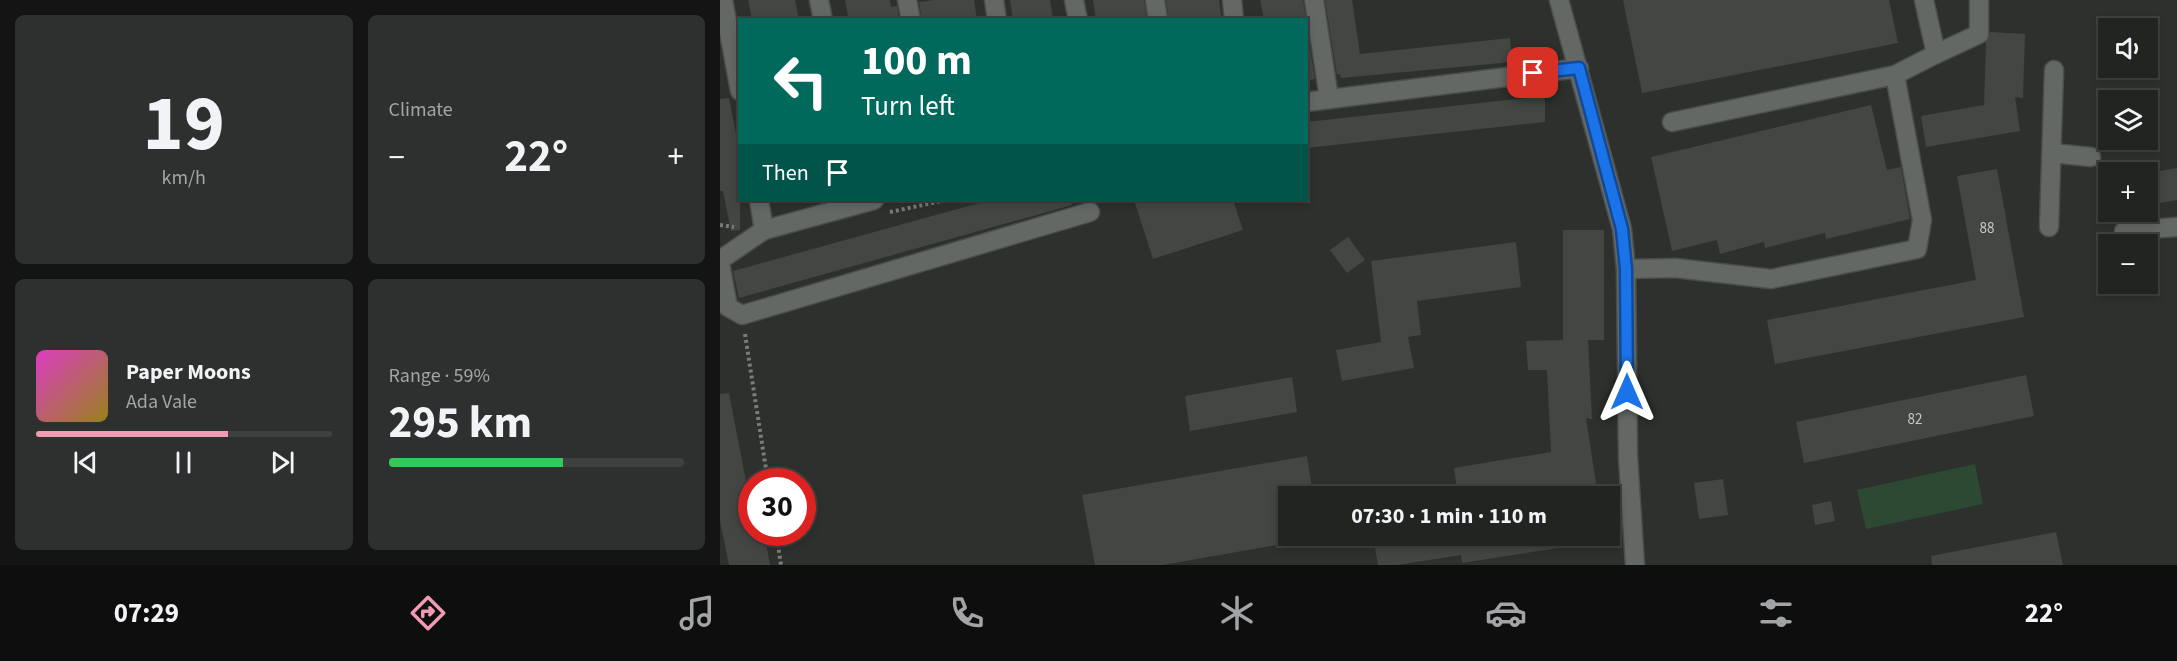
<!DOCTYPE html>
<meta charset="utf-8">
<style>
:root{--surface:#222422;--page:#2e302f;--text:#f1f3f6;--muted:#a2a4a5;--line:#3f4140;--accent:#f19ab3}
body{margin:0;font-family:"Source Sans 3",sans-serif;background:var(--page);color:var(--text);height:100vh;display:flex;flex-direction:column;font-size:22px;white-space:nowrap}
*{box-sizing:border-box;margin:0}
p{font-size:20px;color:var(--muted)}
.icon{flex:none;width:33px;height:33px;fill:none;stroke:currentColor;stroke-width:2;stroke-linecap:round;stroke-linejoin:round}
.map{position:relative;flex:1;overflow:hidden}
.side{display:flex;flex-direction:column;gap:15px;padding:15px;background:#131413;width:720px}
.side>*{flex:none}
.guide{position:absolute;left:18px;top:18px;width:570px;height:183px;border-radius:0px;box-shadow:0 3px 9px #0003,0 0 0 2px var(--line);background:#00695c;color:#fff;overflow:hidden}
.fabs{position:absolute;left:1378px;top:18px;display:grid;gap:12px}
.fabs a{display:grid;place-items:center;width:60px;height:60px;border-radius:0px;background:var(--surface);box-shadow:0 3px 9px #0003,0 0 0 2px var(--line);font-size:30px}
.speed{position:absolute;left:18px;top:468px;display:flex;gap:12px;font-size:30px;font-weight:700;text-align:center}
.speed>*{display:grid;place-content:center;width:78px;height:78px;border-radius:50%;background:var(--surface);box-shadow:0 3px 9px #0003,0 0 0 2px var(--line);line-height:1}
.speed .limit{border:9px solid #d22;background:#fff;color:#111}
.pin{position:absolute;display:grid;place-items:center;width:51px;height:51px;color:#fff;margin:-26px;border-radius:12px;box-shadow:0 3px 9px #0006}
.me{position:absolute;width:66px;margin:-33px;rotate:0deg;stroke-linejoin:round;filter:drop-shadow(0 0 4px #0008)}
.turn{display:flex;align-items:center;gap:21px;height:126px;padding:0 24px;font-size:27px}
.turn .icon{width:78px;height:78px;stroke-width:2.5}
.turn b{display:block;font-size:42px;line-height:51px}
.then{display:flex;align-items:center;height:57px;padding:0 24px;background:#0003;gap:12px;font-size:22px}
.big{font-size:45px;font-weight:700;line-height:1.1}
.side .tile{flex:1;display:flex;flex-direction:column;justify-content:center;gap:9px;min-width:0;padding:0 21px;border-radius:9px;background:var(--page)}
.side .dial{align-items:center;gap:0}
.dial b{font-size:78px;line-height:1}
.song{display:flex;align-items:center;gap:18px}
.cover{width:72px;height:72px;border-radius:9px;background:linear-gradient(135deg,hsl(310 70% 55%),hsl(50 70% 35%))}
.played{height:6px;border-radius:3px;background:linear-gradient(90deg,var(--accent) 65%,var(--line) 65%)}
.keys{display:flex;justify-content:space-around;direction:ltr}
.heat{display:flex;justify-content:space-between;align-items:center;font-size:33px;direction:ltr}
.charge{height:9px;border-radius:4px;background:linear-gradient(90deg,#34c759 59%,var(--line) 0)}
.side .tiles{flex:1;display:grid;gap:15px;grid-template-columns:repeat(2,1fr)}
.trip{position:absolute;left:558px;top:486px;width:342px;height:60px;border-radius:0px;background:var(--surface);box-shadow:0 3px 9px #0003,0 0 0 2px var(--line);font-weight:700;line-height:60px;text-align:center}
.tab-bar{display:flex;height:96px;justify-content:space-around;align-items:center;background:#0e0e0e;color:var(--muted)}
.tab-bar .icon{width:42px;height:42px}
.tab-bar .on{color:var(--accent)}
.tab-bar b{font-size:27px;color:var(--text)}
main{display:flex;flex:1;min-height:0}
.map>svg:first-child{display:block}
.green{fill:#2c4933}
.building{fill:#434643}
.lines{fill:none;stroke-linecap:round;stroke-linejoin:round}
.minor-casing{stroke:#4a4d4b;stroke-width:21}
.path{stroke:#7a7c7a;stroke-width:4;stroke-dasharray:3 3;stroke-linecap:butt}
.minor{stroke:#646865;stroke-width:18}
.route-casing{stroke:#114b97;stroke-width:15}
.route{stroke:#1a73e8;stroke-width:10}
.labels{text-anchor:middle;stroke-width:6;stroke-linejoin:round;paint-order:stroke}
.number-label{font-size:15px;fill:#c6c8c6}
</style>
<main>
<section class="side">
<div class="tiles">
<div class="tile dial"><b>19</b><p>km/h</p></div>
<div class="tile"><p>Climate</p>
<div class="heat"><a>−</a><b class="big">22°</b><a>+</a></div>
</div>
<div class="tile">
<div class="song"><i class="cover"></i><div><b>Paper Moons</b><p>Ada Vale</p></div></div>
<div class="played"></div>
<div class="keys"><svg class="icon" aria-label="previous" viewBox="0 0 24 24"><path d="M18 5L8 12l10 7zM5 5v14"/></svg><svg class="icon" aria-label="pause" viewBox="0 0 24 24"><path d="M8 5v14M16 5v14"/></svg><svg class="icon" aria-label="next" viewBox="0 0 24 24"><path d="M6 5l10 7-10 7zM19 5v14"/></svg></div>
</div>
<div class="tile"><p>Range · 59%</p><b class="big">295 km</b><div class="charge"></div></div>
</div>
</section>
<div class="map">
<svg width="1457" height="565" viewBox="0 0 1457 565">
<rect width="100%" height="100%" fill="#2d302d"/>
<!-- green -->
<polygon class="green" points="1255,464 1263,504 1146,529 1137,490"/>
<!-- building -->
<g class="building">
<polygon points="28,0 75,0 79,20 32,20"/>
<polygon points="125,0 170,0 171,7 177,6 179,20 129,20"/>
<polygon points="214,0 254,0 257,20 202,20 199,2"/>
<polygon points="290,0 330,0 333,20 293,20"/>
<polygon points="373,0 424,0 427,20 376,20"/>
<polygon points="446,0 499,0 502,20 449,20"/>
<polygon points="540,0 583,0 586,20 544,20"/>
<polygon points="605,0 632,0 640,54 790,38 792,62 621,78 620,74 617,75"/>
<polygon points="903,0 1169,0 1178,43 922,93"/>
<polygon points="586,25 595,79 586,81"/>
<polygon points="1270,32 1305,34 1303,98 1295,97 1300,131 1206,147 1201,116 1264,105 1266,42"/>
<polygon points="825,96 825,122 586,148 586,122"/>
<polygon points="9,98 20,155 20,230 11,231 3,191 0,191 0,99"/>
<polygon points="1151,105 1167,170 1181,167 1190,219 1106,239 1105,233 1045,248 1044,242 1000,254 997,240 952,251 931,157"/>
<polygon points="1457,168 1457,200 1428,205 1428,173"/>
<polygon points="1277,169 1304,317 1055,364 1047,320 1256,280 1237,176"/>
<polygon points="270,200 351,200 352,205 19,298 13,271"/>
<polygon points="414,200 513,200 523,230 433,259"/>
<polygon points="843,230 884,230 884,340 868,340 872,419 866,418 878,496 738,496 734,468 831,452 827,370 808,370 806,341 843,340"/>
<polygon points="628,237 645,260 627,273 610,250"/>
<polygon points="796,242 801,287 697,301 701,335 688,337 694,368 622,381 616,350 661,342 651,261"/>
<polygon points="1306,375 1314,416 1084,463 1076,422"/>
<polygon points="572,377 577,412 470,431 465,396"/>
<polygon points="9,393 32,512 32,532 44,532 50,565 9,565 0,521 0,394"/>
<polygon points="587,456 593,496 568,496 568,543 443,565 375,565 362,495"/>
<polygon points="1003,479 1008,515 979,519 974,483"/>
<polygon points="1111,501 1115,521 1095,525 1092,505"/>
<polygon points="1336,532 1343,565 1212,565 1211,556"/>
<polygon points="653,536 850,536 851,546 742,563 741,555 677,565 658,565"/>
</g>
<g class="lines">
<defs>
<g id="minor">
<polyline points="3,0 20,91"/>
<polyline points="99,0 103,20"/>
<polyline points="187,0 191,20"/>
<polyline points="274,0 277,20"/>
<polyline points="354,0 358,20"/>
<polyline points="435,0 438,20"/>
<polyline points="512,0 514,20"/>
<polyline points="594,0 609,98"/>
<polyline points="839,0 902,229 906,269 908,457 915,565"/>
<polyline points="1216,54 1259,34 1259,0"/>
<polyline points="586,102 859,68"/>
<polyline points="952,122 1175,75 1216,54 1204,0"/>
<polyline points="1332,153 1371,157"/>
<polyline points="39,200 44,230"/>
<polyline points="1329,227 1334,70"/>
<polyline points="1404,231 1457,227"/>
<polyline points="0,260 44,230 154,200"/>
<polyline points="0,263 8,307 22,315 370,212"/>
<polyline points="906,269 955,268 1051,279 1197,249 1202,220 1175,75"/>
</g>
</defs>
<!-- minor casing -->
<use href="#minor" class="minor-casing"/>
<!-- path -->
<g class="path">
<polyline points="170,212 226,200"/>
<polyline points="0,225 14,227"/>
<polyline points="25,334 48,482"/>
<polyline points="56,532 61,565"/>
</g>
<!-- minor -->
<use href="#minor" class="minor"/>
</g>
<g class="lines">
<defs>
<polyline id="route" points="813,73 859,68 902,229 906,269 907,392"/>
</defs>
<!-- route casing -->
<use href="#route" class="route-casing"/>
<!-- route -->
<use href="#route" class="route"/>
</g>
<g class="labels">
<!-- number labels -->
<g class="number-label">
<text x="1267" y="233">88</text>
<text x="1195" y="424">82</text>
</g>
</g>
</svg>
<div class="fabs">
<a><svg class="icon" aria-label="sound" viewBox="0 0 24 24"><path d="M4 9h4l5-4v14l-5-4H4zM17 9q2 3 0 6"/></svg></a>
<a><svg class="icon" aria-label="layers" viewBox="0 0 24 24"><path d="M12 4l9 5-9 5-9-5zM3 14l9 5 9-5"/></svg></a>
<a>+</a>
<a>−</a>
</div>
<div class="speed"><div class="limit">30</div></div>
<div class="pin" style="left:813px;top:73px;background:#d93025"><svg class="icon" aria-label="arrive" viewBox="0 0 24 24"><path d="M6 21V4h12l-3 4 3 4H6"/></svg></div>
<svg class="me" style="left:907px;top:392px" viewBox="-20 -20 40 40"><path d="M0-17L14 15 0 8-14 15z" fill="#1a73e8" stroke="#fff" stroke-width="4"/></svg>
<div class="trip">07:30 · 1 min · 110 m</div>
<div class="guide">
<div class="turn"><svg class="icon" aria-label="left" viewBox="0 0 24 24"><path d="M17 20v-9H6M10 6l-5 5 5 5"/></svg><div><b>100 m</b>Turn left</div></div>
<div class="then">Then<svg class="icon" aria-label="arrive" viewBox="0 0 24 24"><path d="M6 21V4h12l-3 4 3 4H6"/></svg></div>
</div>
</div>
</main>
<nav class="tab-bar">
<b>07:29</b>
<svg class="icon on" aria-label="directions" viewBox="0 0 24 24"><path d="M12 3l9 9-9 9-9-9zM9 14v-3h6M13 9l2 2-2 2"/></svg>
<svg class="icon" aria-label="music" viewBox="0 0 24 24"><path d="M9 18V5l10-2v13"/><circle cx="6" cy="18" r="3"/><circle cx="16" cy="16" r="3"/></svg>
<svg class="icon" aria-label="phone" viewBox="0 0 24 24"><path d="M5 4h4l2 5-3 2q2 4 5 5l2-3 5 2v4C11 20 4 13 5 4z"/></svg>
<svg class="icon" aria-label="climate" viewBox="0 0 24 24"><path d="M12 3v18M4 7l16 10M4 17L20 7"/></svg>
<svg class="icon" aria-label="car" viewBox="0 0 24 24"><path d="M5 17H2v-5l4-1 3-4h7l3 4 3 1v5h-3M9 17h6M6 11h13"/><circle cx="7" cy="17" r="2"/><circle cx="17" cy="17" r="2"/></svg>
<svg class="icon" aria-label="filters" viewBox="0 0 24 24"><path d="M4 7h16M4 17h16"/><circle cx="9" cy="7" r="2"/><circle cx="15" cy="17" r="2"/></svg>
<b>22°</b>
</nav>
